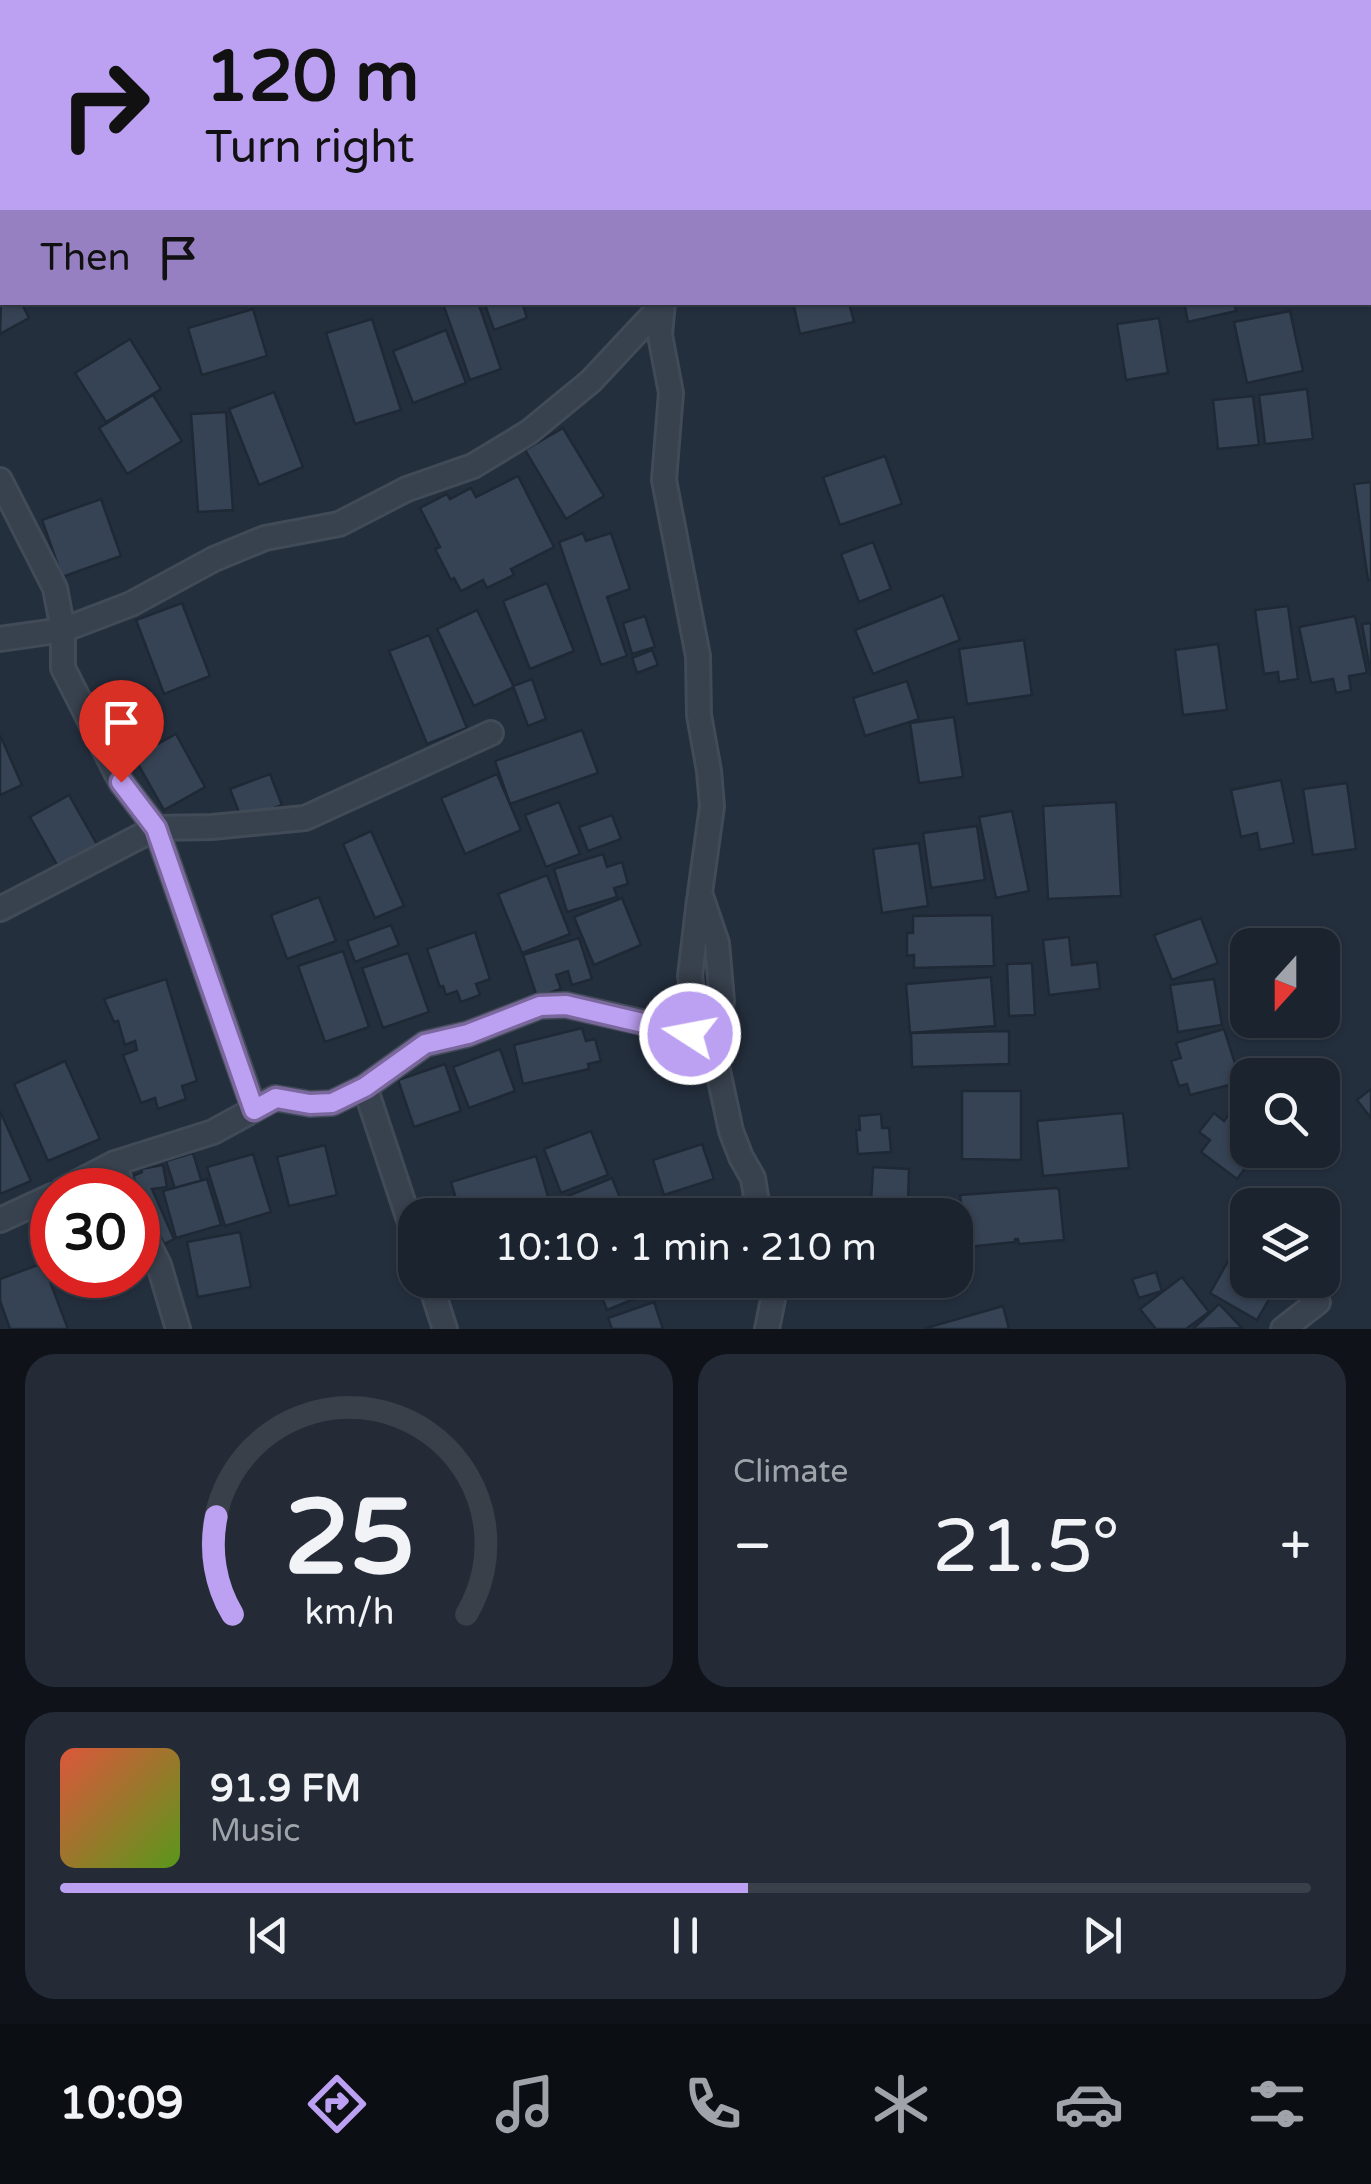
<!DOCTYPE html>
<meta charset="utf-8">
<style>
:root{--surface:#1b232e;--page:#242b36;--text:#f1f3f6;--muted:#a0a4aa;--line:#39404a;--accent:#bca0f2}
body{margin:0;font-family:"Varela Round",sans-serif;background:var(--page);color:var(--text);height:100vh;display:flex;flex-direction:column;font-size:38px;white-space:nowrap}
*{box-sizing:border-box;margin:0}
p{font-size:32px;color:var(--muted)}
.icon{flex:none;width:55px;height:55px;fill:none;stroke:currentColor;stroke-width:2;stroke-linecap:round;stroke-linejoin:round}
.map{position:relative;height:1329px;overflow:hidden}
.sheet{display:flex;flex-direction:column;gap:25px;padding:25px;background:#0f1319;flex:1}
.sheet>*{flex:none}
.top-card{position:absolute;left:0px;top:0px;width:1372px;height:305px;box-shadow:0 2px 8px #0004,0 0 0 2px var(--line);background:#bca0f2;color:#111;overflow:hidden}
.needle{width:65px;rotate:201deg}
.buttons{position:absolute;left:1230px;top:928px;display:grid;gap:20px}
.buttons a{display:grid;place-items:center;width:110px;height:110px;border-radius:20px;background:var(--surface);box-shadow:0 2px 8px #0004,0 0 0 2px var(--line);font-size:50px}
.speed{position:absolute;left:30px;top:1168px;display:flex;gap:20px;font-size:50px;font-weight:700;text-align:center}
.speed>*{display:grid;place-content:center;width:130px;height:130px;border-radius:50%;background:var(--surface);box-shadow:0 2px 8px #0004,0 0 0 2px var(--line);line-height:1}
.speed .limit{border:15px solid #d22;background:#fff;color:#111}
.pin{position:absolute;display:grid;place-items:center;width:85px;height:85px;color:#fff;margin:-102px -42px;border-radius:50% 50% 50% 0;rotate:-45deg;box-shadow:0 0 10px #0007}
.pin .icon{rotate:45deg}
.me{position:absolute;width:110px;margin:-55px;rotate:281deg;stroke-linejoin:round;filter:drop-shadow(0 0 8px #0008)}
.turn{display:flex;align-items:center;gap:35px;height:210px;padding:0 40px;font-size:45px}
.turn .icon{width:130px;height:130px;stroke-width:2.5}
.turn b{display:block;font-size:70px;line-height:85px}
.then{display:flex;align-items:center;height:95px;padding:0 40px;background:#0003;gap:20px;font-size:38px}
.big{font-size:75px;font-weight:600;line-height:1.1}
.sheet .widget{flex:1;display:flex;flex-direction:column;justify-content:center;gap:15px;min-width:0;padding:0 35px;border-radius:30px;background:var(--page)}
.sheet .dial{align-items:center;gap:0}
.dial svg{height:260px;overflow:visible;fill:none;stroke:var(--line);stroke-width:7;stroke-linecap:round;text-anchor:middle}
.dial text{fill:var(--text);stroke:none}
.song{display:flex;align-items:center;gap:30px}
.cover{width:120px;height:120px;border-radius:15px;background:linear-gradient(135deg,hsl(10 70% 55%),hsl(90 70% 35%))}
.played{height:10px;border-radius:5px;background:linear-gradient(90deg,var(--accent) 55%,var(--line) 55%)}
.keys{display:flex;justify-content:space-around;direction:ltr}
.heat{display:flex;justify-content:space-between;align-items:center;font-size:55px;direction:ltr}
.sheet .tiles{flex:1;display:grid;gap:25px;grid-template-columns:1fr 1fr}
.widget:last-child{grid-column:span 2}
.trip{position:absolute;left:398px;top:1198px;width:575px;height:100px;border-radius:30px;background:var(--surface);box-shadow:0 2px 8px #0004,0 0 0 2px var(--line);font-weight:600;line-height:100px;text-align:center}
.dock{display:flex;height:160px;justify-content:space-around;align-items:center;background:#0b0e12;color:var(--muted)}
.dock .icon{width:70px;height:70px}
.dock .selected{color:var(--accent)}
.dock b{font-size:45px;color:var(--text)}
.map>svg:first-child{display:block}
.building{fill:#364354;stroke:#1f2835;stroke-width:2.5}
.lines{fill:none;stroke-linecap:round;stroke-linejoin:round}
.street-casing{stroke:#414a57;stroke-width:28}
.street{stroke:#38414e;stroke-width:22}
.route-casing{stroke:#7a689d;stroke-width:25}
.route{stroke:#bca0f2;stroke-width:18}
</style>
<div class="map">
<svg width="1371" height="1329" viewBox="0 0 1371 1329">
<rect width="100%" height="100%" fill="#242f3e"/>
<!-- building -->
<g class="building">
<polygon points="2,267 2,302 21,302 29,318 0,334"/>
<polygon points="478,302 501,369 470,380 443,304"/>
<polygon points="484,302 522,302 527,318 494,330"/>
<polygon points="793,302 849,302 854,322 800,334"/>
<polygon points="1184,302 1234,302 1236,311 1188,322"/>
<polygon points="253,309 267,356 202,375 188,328"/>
<polygon points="1290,311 1303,371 1247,383 1234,322"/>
<polygon points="1159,318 1168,373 1126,380 1117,324"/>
<polygon points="372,319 401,410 355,424 326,333"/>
<polygon points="446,330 466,383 413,403 393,351"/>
<polygon points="130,339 161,389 106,422 75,373"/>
<polygon points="1307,389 1313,439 1265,444 1259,395"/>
<polygon points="274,392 303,467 259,485 229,409"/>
<polygon points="153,395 182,441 127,474 99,428"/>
<polygon points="1253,396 1259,445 1218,449 1213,400"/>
<polygon points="226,412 233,510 198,512 191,414"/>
<polygon points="563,428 604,496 566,519 525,450"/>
<polygon points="885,456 902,504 840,525 823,477"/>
<polygon points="518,476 554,547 511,569 514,575 487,588 483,580 461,591 454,578 451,580 435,549 440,547 420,508 447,494 450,499 471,488 476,497"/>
<polygon points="1371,482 1371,580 1368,580 1354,484"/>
<polygon points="101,499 121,556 62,577 42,520"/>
<polygon points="583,533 586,541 611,533 630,589 607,597 627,656 601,665 559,542"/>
<polygon points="873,542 891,589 859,602 841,554"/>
<polygon points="547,583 574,651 530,669 503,601"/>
<polygon points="943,595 960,640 873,674 855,630"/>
<polygon points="182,603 210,676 164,694 136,620"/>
<polygon points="1288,606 1298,679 1279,682 1278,672 1264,674 1255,610"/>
<polygon points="477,610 514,687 474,706 437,629"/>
<polygon points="645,616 655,647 632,654 623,623"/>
<polygon points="1355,616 1367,673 1349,676 1351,690 1336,693 1333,679 1311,683 1299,627"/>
<polygon points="1371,623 1371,676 1362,624"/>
<polygon points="429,635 467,728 427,744 389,651"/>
<polygon points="1024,640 1032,695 967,704 959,649"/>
<polygon points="1218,644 1227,710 1183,715 1175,650"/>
<polygon points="652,650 658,665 637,673 632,658"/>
<polygon points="532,679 546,719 528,726 513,686"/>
<polygon points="907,681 919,719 865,736 853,698"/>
<polygon points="954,717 963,777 919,783 910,723"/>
<polygon points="582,730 598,773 510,804 495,761"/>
<polygon points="176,734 205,787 164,810 134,757"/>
<polygon points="0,735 22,785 0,795"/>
<polygon points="270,774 282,805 242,820 230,789"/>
<polygon points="497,774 521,830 465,854 441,798"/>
<polygon points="1281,780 1294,843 1260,850 1257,833 1241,837 1231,790"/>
<polygon points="1347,783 1356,849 1313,855 1303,789"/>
<polygon points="69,795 99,848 60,870 30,817"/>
<polygon points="559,802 580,854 546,867 525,815"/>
<polygon points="1116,802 1121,896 1048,899 1043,806"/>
<polygon points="1012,811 1029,891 996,898 979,817"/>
<polygon points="612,815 621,839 588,851 579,827"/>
<polygon points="977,826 985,880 931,888 923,833"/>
<polygon points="371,831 404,906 375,918 343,844"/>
<polygon points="919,843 928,906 882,913 873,849"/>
<polygon points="603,854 607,867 622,862 628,884 614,888 617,897 567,912 554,869"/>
<polygon points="547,875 570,934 522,953 498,894"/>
<polygon points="319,897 336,941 287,959 271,915"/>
<polygon points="622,898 641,945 594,965 574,917"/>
<polygon points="992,915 994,966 914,968 914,955 907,956 907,933 913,933 913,916"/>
<polygon points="1201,918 1218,963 1172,980 1154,935"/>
<polygon points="391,925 399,945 355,962 347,941"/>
<polygon points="475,932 490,979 476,984 480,995 461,1002 457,991 446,995 443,986 440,987 427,949"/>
<polygon points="1069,937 1072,965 1097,962 1100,989 1049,995 1043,940"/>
<polygon points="579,938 592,979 572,985 568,971 556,975 561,989 537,997 523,955"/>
<polygon points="343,951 369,1027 325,1042 298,966"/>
<polygon points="408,953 429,1012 383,1028 362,968"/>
<polygon points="1032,963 1035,1015 1009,1016 1007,964"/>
<polygon points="991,977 995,1026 910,1033 906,984"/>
<polygon points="166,979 197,1081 182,1086 186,1099 158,1109 155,1098 141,1103 123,1055 137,1050 135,1041 125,1045 118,1021 114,1022 104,999"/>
<polygon points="1214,979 1222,1025 1178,1032 1170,985"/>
<polygon points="582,1028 586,1041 595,1039 601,1061 588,1064 589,1069 523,1084 514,1045"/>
<polygon points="1224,1029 1241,1082 1190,1095 1187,1084 1179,1086 1171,1061 1181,1058 1176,1043"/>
<polygon points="1009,1031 1009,1064 912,1067 911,1033"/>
<polygon points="500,1049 515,1091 469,1108 453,1067"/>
<polygon points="65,1061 100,1139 48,1161 14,1084"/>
<polygon points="445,1064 461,1111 414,1127 398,1080"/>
<polygon points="1371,1089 1371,1118 1357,1100"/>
<polygon points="962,1091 1021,1091 1021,1160 962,1159"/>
<polygon points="1232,1110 1248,1122 1248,1150 1259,1150 1237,1179 1201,1152 1210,1140 1199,1132 1214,1113 1224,1121"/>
<polygon points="0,1111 31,1181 0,1194"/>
<polygon points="1123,1113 1129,1168 1043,1176 1037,1121"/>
<polygon points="881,1114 882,1128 889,1128 891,1152 858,1154 856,1130 860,1130 859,1116"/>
<polygon points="591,1131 608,1175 561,1193 544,1149"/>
<polygon points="702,1144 714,1179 664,1195 653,1160"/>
<polygon points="325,1145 337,1195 289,1206 277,1157"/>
<polygon points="193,1153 202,1183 176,1192 166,1161"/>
<polygon points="253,1154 271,1212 225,1226 207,1167"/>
<polygon points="536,1156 549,1200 500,1215 461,1215 451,1182"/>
<polygon points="163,1165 167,1187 152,1189 174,1239 164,1244 133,1176 142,1172 141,1169"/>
<polygon points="873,1167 909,1169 908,1204 871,1202"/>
<polygon points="612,1178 627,1215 570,1215 563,1198"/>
<polygon points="207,1179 221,1225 176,1238 163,1191"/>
<polygon points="1055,1188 1059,1189 1064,1240 1019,1244 1018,1239 1015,1239 1015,1242 967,1247 964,1224 955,1225 955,1215 945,1215 944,1204 961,1203 960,1195"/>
<polygon points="667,1201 673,1215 632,1215 632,1214"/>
<polygon points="1245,1205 1248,1207 1248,1242 1233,1232 1236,1228 1232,1225"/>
<polygon points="240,1232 251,1287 198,1297 187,1242"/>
<polygon points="1236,1247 1248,1253 1248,1280 1280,1280 1257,1320 1210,1293"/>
<polygon points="43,1263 68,1329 10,1329 0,1301 0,1279"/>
<polygon points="1156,1272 1162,1291 1139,1298 1132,1279"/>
<polygon points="1182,1277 1209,1312 1186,1329 1156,1329 1140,1309"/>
<polygon points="595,1280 650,1280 654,1291 607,1310"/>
<polygon points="654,1302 663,1329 612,1329 608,1318"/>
<polygon points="1219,1304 1242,1328 1193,1329"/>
<polygon points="1003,1306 1009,1329 927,1329 926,1328"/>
</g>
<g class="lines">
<defs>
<g id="street">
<polyline points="724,2 725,0"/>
<polyline points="663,302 660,335 671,393 664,480 698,656 699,715 709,771 712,806 700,893 717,943 722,1001 714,1052 731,1131 741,1157 753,1178 759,1215"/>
<polyline points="0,480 55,588 63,630 63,668 121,782 156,828 254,1109"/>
<polyline points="0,639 63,630 131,604 214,559 265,538 339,524 407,489 473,466 529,432 591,381 663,304"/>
<polyline points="699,900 690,976 693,999 713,1049"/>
<polyline points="0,909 156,828 212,827 305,818 491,733"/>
<polyline points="365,1087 415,1238"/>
<polyline points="115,1163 122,1190"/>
<polyline points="63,1190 115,1163 213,1132 275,1098 310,1104 332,1103 365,1087 425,1044 468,1034 540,1006 566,1005 690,1033 714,1052"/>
<polyline points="0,1220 52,1196"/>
<polyline points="138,1223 159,1265 178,1329"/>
<polyline points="429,1280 445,1329"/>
<polyline points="767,1329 773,1299 769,1280"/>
<polyline points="1283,1329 1318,1302"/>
</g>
</defs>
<!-- street casing -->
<use href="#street" class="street-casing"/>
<!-- street -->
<use href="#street" class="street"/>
</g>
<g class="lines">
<defs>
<polyline id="route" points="121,782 156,828 254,1110 276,1098 310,1104 332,1103 365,1087 425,1044 468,1034 540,1006 566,1005 690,1034"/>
</defs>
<!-- route casing -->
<use href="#route" class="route-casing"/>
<!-- route -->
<use href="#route" class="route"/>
</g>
</svg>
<div class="buttons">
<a><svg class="needle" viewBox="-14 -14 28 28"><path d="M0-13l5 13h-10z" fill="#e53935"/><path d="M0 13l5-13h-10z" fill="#a0a4aa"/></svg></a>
<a><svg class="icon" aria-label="search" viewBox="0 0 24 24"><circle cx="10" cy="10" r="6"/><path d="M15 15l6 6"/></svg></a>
<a><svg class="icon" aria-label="layers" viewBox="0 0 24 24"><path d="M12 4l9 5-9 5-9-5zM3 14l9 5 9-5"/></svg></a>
</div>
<div class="speed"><div class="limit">30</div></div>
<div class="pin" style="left:121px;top:782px;background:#d93025"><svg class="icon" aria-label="arrive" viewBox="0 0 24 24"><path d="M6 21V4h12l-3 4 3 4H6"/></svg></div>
<svg class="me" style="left:690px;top:1034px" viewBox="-20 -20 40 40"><circle r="17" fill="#bca0f2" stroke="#fff" stroke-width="3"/><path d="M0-11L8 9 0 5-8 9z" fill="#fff"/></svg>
<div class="trip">10:10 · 1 min · 210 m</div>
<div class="top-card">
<div class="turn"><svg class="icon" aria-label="right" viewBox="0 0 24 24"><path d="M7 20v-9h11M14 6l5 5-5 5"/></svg><div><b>120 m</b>Turn right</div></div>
<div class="then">Then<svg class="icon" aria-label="arrive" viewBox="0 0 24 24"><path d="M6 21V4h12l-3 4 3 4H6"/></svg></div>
</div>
</div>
<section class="sheet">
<div class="tiles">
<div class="widget dial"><svg viewBox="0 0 100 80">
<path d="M14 69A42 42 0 1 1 86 69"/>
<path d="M14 69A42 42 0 0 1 9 39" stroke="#bca0f2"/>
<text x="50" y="56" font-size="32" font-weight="700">25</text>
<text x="50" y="72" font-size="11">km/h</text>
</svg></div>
<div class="widget"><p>Climate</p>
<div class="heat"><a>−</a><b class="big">21.5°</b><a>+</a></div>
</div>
<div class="widget">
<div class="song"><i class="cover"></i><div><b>91.9 FM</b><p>Music</p></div></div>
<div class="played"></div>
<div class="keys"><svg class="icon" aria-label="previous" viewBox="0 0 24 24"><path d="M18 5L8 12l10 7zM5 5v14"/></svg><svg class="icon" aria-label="pause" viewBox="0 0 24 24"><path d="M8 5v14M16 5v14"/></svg><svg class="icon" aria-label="next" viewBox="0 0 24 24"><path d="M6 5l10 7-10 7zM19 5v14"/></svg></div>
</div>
</div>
</section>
<nav class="dock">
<b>10:09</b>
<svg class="icon selected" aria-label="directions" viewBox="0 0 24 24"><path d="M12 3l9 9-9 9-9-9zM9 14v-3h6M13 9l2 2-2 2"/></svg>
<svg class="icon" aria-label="music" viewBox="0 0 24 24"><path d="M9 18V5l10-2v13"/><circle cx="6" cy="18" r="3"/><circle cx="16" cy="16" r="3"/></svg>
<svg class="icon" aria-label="phone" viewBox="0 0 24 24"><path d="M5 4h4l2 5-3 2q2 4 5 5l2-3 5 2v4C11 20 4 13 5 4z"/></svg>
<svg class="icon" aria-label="climate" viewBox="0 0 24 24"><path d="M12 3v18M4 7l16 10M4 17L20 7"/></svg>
<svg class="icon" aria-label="car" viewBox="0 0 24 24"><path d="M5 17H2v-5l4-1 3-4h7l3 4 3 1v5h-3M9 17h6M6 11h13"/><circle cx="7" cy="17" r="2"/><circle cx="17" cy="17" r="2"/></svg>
<svg class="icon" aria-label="filters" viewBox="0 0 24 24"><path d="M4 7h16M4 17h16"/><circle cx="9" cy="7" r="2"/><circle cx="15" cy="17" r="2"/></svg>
</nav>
